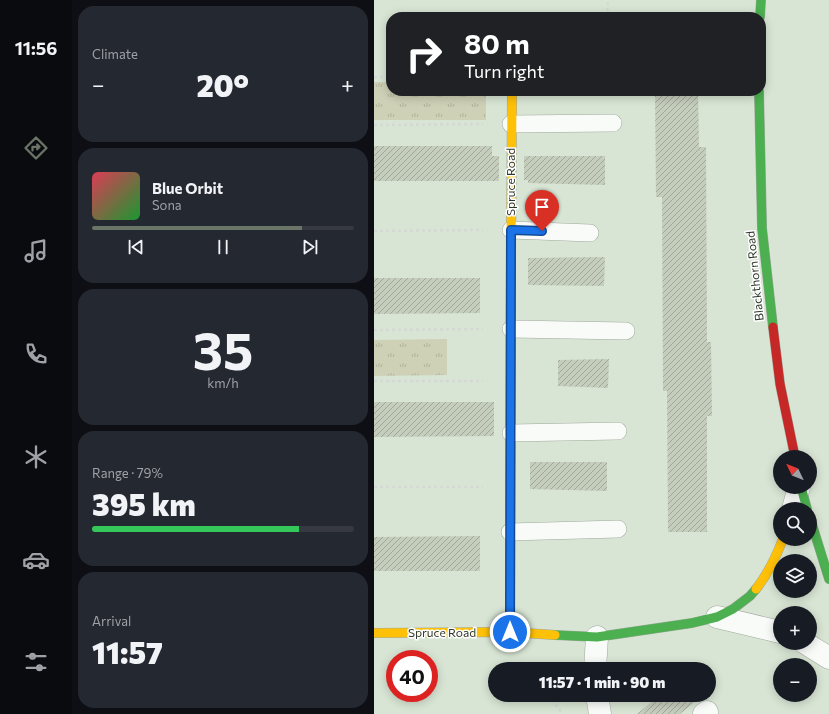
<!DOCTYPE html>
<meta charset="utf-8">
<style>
:root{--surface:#171b24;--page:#242831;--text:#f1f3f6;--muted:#9ea1a6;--line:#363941;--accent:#6a7567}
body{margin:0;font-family:Commissioner,sans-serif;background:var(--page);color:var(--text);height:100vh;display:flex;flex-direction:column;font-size:15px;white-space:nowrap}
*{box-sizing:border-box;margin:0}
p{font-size:13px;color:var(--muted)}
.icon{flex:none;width:22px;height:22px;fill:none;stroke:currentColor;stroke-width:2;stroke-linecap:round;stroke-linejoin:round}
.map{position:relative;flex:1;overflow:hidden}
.drawer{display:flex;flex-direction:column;gap:6px;padding:6px;background:#0d0f14;width:302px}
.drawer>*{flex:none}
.banner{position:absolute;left:12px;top:12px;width:380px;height:84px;border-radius:16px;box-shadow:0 2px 10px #0003;background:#202124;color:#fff;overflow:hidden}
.needle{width:26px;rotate:313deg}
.tools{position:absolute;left:399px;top:450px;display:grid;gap:8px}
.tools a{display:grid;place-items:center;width:44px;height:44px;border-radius:50%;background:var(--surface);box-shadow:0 2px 10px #0003;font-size:20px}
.speed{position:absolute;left:12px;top:650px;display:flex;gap:8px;font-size:20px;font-weight:700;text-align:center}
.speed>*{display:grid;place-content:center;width:52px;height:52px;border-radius:50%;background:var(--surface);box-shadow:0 2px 10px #0003;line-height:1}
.speed .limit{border:6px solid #d22;background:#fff;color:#111}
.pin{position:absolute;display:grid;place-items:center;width:34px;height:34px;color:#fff;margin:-41px -17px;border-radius:50% 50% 50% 0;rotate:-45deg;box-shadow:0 0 4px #0007}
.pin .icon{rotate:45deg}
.me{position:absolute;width:44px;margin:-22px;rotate:0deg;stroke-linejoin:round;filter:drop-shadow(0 0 3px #0008)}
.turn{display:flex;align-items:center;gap:14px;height:84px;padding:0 12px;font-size:18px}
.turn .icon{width:52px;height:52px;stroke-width:2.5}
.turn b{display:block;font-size:28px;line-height:34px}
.big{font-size:30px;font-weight:800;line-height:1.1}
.drawer .widget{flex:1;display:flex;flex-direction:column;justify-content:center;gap:6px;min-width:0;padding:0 14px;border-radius:16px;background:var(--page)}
.drawer .dial{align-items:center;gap:0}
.dial b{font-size:52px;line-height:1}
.song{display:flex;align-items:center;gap:12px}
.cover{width:48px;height:48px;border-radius:6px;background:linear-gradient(135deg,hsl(350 70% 55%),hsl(130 70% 35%))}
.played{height:4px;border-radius:2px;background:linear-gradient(90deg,var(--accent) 80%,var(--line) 80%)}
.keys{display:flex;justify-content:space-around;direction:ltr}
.heat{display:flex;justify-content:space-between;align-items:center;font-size:22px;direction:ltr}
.charge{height:6px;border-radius:3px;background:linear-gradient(90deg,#34c759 79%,var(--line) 0)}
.trip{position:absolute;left:114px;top:662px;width:228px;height:40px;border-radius:20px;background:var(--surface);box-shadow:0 2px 10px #0003;font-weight:800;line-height:40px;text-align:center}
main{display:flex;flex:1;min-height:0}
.tab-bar{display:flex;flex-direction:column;width:72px;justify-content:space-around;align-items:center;background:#090b0e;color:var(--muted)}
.tab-bar .icon{width:28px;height:28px}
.tab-bar .selected{color:var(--accent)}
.tab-bar b{font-size:18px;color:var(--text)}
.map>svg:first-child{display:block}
.grass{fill:url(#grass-tufts)}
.building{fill:url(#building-hatch)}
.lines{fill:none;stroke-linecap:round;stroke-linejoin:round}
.lane-casing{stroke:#9fa99c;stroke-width:18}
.street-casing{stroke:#9fa99c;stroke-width:23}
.fast-casing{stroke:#9fa99c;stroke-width:10}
.slow-casing{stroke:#9fa99c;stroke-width:10}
.jam-casing{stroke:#9fa99c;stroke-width:10}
.path{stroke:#d5d9d4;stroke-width:2.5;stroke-dasharray:3 3;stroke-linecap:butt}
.lane{stroke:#f9fbf9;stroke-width:17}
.street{stroke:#f9fbf9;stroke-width:22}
.fast{stroke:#4caf50;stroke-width:9}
.slow{stroke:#ffc107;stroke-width:9}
.jam{stroke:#c62828;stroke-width:9}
.route-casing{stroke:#114b97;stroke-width:10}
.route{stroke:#1a73e8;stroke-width:7}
.labels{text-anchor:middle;stroke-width:3;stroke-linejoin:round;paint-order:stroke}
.street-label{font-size:12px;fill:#2f382c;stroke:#fff}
</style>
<main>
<nav class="tab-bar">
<b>11:56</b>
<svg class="icon selected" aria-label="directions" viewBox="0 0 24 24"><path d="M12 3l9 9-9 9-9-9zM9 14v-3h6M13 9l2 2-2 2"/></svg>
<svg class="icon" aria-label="music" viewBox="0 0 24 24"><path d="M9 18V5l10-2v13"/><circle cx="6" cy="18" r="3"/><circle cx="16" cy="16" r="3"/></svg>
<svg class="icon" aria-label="phone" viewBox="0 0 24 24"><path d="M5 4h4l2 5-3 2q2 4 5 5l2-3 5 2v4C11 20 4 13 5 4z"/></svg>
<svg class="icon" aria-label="climate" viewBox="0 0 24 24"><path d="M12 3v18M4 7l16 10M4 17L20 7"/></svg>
<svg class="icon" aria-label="car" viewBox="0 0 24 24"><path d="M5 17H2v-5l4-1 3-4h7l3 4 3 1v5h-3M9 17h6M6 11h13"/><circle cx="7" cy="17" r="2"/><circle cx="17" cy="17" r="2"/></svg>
<svg class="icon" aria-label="filters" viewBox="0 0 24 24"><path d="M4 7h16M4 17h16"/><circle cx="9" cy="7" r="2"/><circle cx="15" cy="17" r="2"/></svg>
</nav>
<section class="drawer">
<div class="widget"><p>Climate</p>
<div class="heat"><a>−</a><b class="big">20°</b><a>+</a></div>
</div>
<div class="widget">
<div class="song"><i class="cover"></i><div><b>Blue Orbit</b><p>Sona</p></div></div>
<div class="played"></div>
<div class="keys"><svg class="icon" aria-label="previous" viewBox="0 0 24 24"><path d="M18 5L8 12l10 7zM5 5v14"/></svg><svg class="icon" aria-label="pause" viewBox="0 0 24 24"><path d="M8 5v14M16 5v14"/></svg><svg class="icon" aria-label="next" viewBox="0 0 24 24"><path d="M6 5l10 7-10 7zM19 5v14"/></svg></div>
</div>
<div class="widget dial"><b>35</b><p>km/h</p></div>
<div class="widget"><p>Range · 79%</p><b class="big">395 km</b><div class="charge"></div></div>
<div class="widget"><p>Arrival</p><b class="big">11:57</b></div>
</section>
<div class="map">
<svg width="455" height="714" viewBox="0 0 455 714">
<defs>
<pattern id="grass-tufts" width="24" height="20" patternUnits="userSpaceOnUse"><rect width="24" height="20" fill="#ced1b6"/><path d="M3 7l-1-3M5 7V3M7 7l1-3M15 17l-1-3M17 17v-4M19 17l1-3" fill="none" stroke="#b1b49d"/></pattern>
<pattern id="building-hatch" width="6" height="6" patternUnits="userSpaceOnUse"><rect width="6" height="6" fill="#c5cdbc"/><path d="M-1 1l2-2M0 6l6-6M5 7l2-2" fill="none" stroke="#a0a799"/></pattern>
</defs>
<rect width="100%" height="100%" fill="#d8e5d4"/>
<!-- grass -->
<g class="grass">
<polygon points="0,82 17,82 17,91 112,91 112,120 0,120"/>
<polygon points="73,339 73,375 0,376 0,340"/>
</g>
<!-- building -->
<g class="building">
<polygon points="281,91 324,91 325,147 332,147 333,342 337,342 338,416 333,416 333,532 294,532 293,391 289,391 288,197 282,197"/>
<polygon points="0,146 118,146 118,156 125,156 125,181 0,181"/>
<polygon points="150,156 231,156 231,185 154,183 154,180 150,180"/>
<polygon points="231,257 230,286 154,285 154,258"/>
<polygon points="0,278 106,278 106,313 0,314"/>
<polygon points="235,359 234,388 184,386 184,360"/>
<polygon points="0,402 120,402 120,436 0,437"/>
<polygon points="156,462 233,462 233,491 156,489"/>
<polygon points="106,536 106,571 0,571 0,537"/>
<polygon points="286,695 329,695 306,714 263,714"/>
</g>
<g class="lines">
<defs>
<g id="lane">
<polyline points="137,124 239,123"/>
<polyline points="137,230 216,233"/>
<polyline points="137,329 252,331"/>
<polyline points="137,433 244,431"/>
<polyline points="136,532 244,529"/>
</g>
<g id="street">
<polyline points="419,509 425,487"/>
<polyline points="343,617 406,632"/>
<polyline points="431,643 455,658"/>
<polyline points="221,669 223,637"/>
<polyline points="223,695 226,714"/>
<polyline points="330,714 333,712"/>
</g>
<g id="fast">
<polyline points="386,17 387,0"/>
<polyline points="385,91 388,228 399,327"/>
<polyline points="427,487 433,509"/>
<polyline points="436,518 455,579"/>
<polyline points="136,632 137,253"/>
<polyline points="181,635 223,637 318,623 343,617 359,609 376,596 382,589"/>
</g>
<g id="slow">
<polyline points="137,253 138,91"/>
<path d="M 382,589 C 394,574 402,557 409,539"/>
<polyline points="0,633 136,632 181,635"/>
</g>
<polyline id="jam" points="399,327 406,384 421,457"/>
</defs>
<!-- lane casing -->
<use href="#lane" class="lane-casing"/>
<!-- street casing -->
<use href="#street" class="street-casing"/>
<!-- fast casing -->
<use href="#fast" class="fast-casing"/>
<!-- slow casing -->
<use href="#slow" class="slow-casing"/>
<!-- jam casing -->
<use href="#jam" class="jam-casing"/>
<!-- path -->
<g class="path">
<polyline points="233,17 234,0"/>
<polyline points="0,77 17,77"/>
<polyline points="0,125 109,124"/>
<polyline points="0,231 109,230"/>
<polyline points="0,330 109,329"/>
<polyline points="0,381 109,381"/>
<polyline points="0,487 109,487"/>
<polyline points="148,662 154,669"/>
<polyline points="174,695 189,714"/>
</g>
<!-- lane -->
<use href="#lane" class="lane"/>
<!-- street -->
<use href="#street" class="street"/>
<!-- fast -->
<use href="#fast" class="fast"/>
<!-- slow -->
<use href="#slow" class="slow"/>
<!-- jam -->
<use href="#jam" class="jam"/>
</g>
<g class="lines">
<defs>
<polyline id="route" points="136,632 137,230 168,231"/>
</defs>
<!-- route casing -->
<use href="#route" class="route-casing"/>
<!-- route -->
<use href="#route" class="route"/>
</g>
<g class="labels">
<!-- street labels -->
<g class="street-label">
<text transform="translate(137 182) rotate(-90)" y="4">Spruce Road</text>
<text transform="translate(381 276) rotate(-96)" y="4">Blackthorn Road</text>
<text x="68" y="637">Spruce Road</text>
</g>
</g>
</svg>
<div class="tools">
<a><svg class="needle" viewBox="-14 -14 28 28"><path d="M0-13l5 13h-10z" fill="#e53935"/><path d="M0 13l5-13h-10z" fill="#9ea1a6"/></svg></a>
<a><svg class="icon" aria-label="search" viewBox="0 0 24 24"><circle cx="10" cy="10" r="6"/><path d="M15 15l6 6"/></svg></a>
<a><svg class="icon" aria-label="layers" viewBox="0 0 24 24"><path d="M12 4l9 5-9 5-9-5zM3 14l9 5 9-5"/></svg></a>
<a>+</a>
<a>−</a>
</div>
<div class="speed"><div class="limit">40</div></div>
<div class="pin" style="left:168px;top:231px;background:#d93025"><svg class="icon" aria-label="arrive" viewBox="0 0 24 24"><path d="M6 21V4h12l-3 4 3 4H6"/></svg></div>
<svg class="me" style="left:136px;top:632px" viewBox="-20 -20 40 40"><circle r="17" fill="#1a73e8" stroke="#fff" stroke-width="3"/><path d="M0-11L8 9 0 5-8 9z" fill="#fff"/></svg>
<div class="trip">11:57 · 1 min · 90 m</div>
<div class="banner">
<div class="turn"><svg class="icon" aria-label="right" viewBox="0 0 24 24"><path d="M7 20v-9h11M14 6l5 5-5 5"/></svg><div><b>80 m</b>Turn right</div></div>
</div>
</div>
</main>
